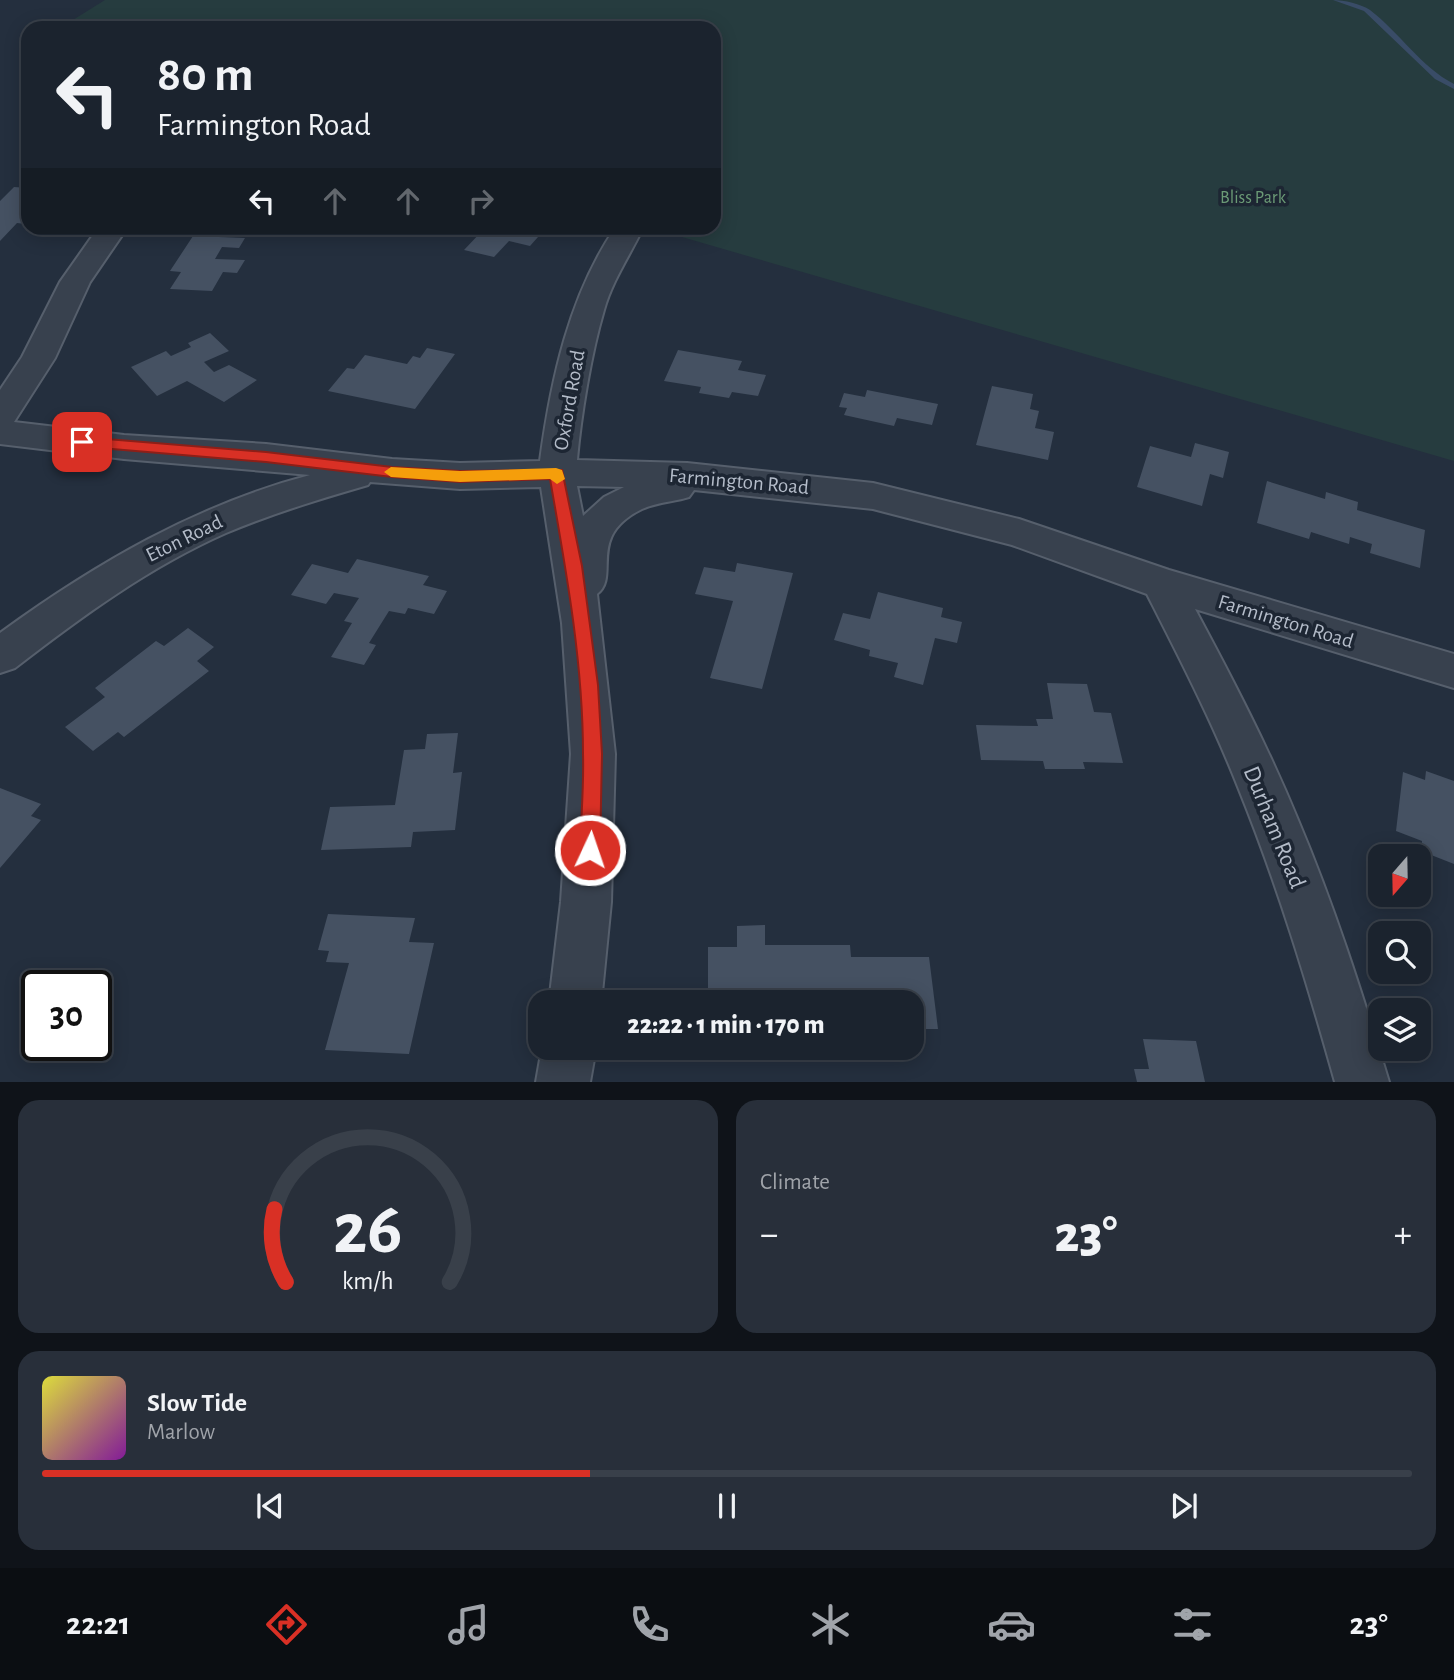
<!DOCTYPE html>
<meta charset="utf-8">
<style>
:root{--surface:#1b232e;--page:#282f3a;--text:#f1f3f6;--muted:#a0a4aa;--line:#39404a;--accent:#d93025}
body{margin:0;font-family:"Alegreya Sans",sans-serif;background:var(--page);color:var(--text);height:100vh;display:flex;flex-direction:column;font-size:26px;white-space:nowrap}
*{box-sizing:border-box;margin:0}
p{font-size:23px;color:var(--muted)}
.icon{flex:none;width:38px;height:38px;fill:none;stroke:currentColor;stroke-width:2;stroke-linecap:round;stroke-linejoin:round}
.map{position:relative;height:1082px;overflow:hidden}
.drawer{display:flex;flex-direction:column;gap:18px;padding:18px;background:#0f1319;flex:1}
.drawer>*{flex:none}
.guide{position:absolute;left:21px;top:21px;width:700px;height:214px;border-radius:21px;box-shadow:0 4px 18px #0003,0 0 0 2px var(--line);background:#1b232e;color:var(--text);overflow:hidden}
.needle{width:46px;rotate:200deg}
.fabs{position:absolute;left:1368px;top:844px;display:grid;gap:14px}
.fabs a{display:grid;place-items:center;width:63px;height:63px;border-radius:14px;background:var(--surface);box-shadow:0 4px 18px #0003,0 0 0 2px var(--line);font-size:35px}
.speed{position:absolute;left:21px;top:970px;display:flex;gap:14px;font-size:35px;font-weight:700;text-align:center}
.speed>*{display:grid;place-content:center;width:91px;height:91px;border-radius:50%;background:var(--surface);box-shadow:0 4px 18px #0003,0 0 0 2px var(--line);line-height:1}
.speed .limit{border:4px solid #111;border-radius:10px;background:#fff;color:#111}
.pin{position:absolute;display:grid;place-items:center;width:60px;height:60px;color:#fff;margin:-30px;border-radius:14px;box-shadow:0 4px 10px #0006}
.me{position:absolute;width:77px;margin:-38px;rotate:3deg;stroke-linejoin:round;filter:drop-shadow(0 0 5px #0008)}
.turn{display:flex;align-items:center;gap:24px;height:147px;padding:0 21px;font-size:32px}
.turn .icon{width:91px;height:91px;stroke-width:2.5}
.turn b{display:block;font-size:49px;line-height:60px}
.lanes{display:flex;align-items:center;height:66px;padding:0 21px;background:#0003;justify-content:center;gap:35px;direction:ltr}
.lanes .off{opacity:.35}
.big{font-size:52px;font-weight:800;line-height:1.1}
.drawer .tile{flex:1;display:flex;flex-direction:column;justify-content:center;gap:10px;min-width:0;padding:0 24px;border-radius:21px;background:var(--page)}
.drawer .dial{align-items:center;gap:0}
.dial svg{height:182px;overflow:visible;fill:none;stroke:var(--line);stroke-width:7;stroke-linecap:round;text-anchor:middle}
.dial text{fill:var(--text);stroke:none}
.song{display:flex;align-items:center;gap:21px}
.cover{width:84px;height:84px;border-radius:10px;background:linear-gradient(135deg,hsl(60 70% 55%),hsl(290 70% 35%))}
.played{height:7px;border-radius:4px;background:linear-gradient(90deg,var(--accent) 40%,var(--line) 40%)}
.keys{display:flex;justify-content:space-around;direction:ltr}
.heat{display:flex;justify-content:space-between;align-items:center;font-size:38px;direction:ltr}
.drawer .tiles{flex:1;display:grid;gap:18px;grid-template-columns:1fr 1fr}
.tile:last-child{grid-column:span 2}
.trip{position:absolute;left:528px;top:990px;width:396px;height:70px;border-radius:21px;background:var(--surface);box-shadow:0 4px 18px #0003,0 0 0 2px var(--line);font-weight:800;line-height:70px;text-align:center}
.tab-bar{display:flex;height:112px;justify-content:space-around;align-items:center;background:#0b0e12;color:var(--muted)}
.tab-bar .icon{width:49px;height:49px}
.tab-bar .selected{color:var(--accent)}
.tab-bar b{font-size:32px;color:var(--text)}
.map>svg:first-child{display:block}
.green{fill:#263c3f}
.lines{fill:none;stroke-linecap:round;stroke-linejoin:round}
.stream{fill:#394c67;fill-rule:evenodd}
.building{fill:#455162}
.street-casing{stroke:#565f6c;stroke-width:4}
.street{fill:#38414e;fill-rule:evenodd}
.route{fill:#d93025;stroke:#8d1f18;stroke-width:2}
.slow{fill:#f59e0b}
.labels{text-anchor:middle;stroke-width:7;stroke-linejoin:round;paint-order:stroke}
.far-park-label{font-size:18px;fill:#6b9a76;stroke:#1d2633}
.street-label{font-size:21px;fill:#b4bcc9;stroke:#1d2633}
.near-street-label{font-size:24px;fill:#b4bcc9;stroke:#1d2633}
</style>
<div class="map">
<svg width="1454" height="1082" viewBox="0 0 1454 1082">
<rect width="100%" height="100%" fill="#242f3e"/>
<!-- green -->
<polygon class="green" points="105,0 1454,0 1454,461 651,228 714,228 714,28 60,28"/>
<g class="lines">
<!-- stream -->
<path class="stream" d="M 1333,0 C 1344,0 1361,4 1370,10 C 1400,33 1421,67 1454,84 L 1454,89 L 1435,79 L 1364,11 Z"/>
</g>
<!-- building -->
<g class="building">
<polygon points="14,187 28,188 28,221 25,224 17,223 0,241 0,201"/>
<polygon points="508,228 546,228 530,246 509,241 494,257 464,250 482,231 501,236"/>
<polygon points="193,236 245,238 239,248 222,247 215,259 245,260 237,273 223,272 212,291 170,289 181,272 170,271"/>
<polygon points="210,333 229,351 204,362 214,372 229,365 257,380 224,402 187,381 157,396 131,367 166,351 171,356 191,347 188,343"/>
<polygon points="427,348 455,354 415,409 328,391 347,368 354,369 365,355 407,364 413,356 420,358"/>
<polygon points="678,350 742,361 738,370 766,375 758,396 732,392 729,398 699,393 701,387 664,381"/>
<polygon points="992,386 1033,394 1030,409 1039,411 1035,428 1054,432 1048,460 976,445"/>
<polygon points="867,390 938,404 932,425 897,418 894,426 844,415 847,408 839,407 844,393 865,397"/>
<polygon points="1195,443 1229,452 1223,478 1210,474 1202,506 1137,487 1150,446 1191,457"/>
<polygon points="1267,481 1325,499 1326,492 1358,502 1357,510 1425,530 1420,568 1370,553 1372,544 1350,537 1349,544 1311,532 1309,539 1257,523"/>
<polygon points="357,559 429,576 423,585 447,591 434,614 408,608 405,614 389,611 369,643 376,645 364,665 331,657 352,623 344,621 359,598 334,593 326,604 291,595 312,564 348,573"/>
<polygon points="737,563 793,573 762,689 710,678 733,601 695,594 704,567 735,572"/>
<polygon points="878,592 943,608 941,617 962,622 957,643 935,638 923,685 894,677 898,663 869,656 870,650 834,640 843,613 870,619"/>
<polygon points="188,628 214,647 197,661 209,671 124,737 118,732 93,751 65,727 105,697 95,688 156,641 164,646"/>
<polygon points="1047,683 1087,684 1094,712 1111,713 1123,763 1083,762 1085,769 1045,769 1043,761 981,760 976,725 1038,726 1036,719 1053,719"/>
<polygon points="458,733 453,773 462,772 455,830 413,832 411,847 321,850 330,807 395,805 404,750 425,749 427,734"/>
<polygon points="1426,771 1454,781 1454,864 1421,851 1422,841 1396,831 1403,772 1425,780"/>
<polygon points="0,788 41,804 31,816 41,820 0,868"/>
<polygon points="328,914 415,918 409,942 434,943 409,1054 325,1050 349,963 326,962 329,951 318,950"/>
<polygon points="765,925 765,945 850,945 851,957 929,957 938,1029 912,1029 912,1003 708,1003 708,947 737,947 737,926"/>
<polygon points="1143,1039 1196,1041 1205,1082 1137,1082 1134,1069 1149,1069"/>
</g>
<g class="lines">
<defs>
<g id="street">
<path d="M 98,228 L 127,228 L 90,282 L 55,358 L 14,422 L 124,435 L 266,444 L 392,459 L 460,463 L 540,461 C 551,380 569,296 615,228 L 643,228 C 630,255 612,281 604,310 C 591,354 581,415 577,460 L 687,463 L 873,483 L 1019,519 L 1169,570 L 1454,654 L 1454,688 L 1195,609 C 1232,678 1268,747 1298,820 C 1334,905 1362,993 1389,1082 L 1335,1082 C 1307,982 1277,883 1238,787 C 1212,721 1179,657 1147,594 L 1012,545 L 873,509 L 694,490 L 689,497 C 673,502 657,502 642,509 C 585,537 621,576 597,594 L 615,754 L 611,902 L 601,1003 L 549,1003 L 561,902 L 571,754 L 562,623 L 541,487 L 460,489 L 370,482 L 368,485 C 320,499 273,513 226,533 C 149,567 81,617 15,668 L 0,673 L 0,633 C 95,564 196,505 310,475 L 124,459 L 0,444 L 0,390 L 22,357 L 60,282 ZM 577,486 L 624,487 L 604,497 L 583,516 Z"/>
<polygon points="542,1048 596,1048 590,1082 536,1082"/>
</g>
</defs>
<!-- street casing -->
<use href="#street" class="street-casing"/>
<!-- street -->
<use href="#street" class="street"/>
</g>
<!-- route -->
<path class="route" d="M 82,437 L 266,452 L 392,467 L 460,471 L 562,470 L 582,566 L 598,685 L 602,754 L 600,850 L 597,856 L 590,859 L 583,856 L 580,850 C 581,818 584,786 583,754 C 583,662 566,570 550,479 L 460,482 L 392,477 L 266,462 L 77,446 L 75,442 Z"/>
<!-- slow -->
<polygon class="slow" points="391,467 460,471 556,468 562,470 565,479 557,484 550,479 460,482 391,477 384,472"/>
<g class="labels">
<!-- far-park labels -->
<g class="far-park-label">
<text x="1253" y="203">Bliss Park</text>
</g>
<!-- street labels -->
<g class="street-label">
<text transform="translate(569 400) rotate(-80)" y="7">Oxford Road</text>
<text transform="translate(739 481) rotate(5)" y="7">Farmington Road</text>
<text transform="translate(184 538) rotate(-26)" y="7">Eton Road</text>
<text transform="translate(1286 621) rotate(17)" y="7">Farmington Road</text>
</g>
<!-- near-street labels -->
<g class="near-street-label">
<text transform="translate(1275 827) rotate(68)" y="8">Durham Road</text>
</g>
</g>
</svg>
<div class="fabs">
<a><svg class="needle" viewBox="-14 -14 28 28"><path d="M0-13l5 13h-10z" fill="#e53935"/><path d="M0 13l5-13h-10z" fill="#a0a4aa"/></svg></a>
<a><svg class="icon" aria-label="search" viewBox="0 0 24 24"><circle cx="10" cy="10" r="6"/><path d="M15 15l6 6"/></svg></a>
<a><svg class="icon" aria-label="layers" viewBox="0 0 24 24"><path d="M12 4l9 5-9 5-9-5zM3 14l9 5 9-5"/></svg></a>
</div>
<div class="speed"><div class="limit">30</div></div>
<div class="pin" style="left:82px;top:442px;background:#d93025"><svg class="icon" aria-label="arrive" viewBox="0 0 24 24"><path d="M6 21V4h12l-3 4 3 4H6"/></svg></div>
<svg class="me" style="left:590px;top:850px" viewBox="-20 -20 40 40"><circle r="17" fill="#d93025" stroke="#fff" stroke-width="3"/><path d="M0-11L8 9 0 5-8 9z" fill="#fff"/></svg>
<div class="trip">22:22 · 1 min · 170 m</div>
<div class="guide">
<div class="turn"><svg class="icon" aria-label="left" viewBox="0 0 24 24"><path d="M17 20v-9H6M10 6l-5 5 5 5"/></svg><div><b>80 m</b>Farmington Road</div></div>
<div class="lanes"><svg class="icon" aria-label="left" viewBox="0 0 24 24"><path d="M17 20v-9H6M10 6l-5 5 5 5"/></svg><svg class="icon off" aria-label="ahead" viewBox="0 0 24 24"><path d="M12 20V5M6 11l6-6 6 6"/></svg><svg class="icon off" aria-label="ahead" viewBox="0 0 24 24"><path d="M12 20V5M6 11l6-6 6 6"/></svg><svg class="icon off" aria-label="right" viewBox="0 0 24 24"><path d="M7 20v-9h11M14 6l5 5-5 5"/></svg></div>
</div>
</div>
<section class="drawer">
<div class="tiles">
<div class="tile dial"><svg viewBox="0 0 100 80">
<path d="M14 69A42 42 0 1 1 86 69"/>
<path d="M14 69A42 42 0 0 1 9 37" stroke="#d93025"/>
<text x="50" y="56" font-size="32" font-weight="700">26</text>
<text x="50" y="72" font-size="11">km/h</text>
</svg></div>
<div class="tile"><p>Climate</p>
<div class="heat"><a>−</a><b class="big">23°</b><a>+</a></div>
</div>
<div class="tile">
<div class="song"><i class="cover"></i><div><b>Slow Tide</b><p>Marlow</p></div></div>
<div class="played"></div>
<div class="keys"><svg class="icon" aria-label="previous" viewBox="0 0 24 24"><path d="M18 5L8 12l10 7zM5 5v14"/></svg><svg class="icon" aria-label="pause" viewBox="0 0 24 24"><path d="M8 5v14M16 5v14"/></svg><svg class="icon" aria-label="next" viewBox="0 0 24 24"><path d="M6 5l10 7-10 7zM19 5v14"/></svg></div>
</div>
</div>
</section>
<nav class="tab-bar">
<b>22:21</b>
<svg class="icon selected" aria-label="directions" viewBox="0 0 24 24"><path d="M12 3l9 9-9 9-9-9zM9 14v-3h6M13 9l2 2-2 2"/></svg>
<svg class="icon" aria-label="music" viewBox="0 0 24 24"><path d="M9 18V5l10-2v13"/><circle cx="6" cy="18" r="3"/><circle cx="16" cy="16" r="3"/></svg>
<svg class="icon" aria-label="phone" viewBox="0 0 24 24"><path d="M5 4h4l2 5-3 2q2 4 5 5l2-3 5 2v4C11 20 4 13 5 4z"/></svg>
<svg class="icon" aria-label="climate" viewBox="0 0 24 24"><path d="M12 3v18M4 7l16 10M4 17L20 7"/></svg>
<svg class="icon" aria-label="car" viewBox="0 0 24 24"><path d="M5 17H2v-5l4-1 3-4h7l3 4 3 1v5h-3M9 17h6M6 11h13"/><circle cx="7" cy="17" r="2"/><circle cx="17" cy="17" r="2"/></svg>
<svg class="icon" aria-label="filters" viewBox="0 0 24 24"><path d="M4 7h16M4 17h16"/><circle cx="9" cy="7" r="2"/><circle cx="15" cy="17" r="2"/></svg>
<b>23°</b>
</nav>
